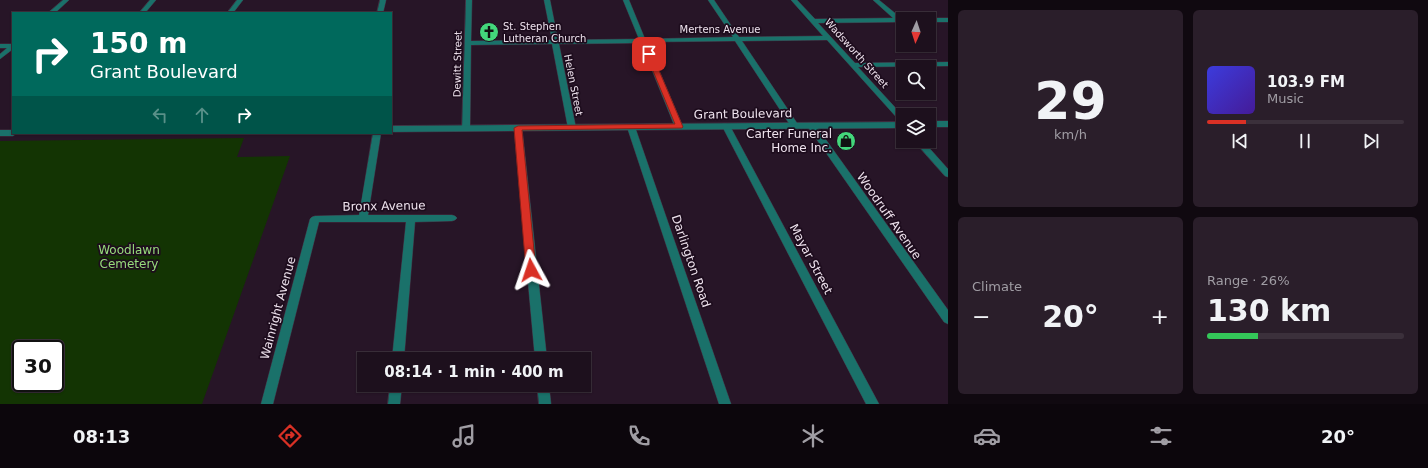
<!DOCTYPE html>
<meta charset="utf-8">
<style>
:root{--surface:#1d101d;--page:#2a1e2a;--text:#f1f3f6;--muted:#a09da4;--line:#3b303b;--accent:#d93025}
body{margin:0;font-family:"DejaVu Sans",sans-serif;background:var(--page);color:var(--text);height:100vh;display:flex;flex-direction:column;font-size:15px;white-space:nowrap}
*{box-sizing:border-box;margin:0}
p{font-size:13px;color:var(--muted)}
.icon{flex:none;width:22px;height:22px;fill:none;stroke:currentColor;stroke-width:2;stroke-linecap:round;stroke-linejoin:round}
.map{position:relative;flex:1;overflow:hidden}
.sheet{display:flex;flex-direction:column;gap:10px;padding:10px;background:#100910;width:480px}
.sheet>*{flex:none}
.hud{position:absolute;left:12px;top:12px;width:380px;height:122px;border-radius:0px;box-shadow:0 1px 3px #0004,0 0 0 1px var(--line);background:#00695c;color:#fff;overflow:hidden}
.needle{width:26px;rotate:183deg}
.controls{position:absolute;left:896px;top:12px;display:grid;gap:8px}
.controls a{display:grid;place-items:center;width:40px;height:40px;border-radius:0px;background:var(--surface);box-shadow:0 1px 3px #0004,0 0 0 1px var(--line);font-size:20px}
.speed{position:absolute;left:12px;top:340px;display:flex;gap:8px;font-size:20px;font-weight:700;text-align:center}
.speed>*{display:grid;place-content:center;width:52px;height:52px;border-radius:50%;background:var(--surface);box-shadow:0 1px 3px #0004,0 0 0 1px var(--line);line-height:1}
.speed .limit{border:2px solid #111;border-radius:6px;background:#fff;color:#111}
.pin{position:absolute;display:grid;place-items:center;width:34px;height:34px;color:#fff;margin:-17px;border-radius:8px;box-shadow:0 2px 6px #0006}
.me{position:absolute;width:44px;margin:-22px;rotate:355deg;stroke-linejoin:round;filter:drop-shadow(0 0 3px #0008)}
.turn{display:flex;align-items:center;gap:14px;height:84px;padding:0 12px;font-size:18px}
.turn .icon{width:52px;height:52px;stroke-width:2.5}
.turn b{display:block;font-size:28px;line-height:34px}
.lanes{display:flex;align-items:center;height:38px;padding:0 12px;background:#0003;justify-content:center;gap:20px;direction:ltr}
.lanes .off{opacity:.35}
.big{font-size:30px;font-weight:800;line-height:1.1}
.sheet .card{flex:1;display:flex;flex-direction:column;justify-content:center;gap:6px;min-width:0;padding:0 14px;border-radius:6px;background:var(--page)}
.sheet .dial{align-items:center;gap:0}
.dial b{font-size:52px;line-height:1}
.song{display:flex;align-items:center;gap:12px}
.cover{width:48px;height:48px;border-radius:6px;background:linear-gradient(135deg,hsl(240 70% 55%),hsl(260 70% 35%))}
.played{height:4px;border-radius:2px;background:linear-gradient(90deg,var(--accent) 20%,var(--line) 20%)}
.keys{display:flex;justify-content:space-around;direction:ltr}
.heat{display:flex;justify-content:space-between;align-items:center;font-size:22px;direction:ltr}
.charge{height:6px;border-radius:3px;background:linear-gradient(90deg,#34c759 26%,var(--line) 0)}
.sheet .tiles{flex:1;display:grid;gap:10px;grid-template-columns:repeat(2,1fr)}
.trip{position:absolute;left:357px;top:352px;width:234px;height:40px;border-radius:0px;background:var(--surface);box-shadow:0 1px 3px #0004,0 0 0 1px var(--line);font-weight:800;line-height:40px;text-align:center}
.menu{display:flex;height:64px;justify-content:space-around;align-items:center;background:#0c060c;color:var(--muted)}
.menu .icon{width:28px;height:28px}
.menu .selected{color:var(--accent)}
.menu b{font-size:18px;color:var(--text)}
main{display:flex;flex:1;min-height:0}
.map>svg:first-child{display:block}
.green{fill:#133403;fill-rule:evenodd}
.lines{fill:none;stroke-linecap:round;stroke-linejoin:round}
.minor-casing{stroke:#433243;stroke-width:1}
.tertiary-casing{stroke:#433243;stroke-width:1}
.minor{fill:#1a716a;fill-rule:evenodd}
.tertiary{fill:#1a716a;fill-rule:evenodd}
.route{fill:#d93025;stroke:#8d1f18}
.labels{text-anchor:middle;stroke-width:3.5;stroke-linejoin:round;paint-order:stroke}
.far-poi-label{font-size:10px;fill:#eee2ed;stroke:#1d0c1d;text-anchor:start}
.far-street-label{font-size:10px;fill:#eee2ed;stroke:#1d0c1d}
.street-label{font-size:12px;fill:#eee2ed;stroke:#1d0c1d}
.poi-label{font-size:12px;fill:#eee2ed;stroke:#1d0c1d;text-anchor:end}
.park-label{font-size:12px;fill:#97dc7c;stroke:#1d0c1d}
</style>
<main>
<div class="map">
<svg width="948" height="404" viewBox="0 0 948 404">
<rect width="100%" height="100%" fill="#271527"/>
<!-- green -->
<path class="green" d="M 244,138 L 237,157 L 290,156 L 202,404 L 0,404 L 0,141 ZM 21,349 L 55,349 L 55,383 L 21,383 Z"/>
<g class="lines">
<defs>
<g id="minor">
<polygon points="63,0 69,0 55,13 48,13"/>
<polygon points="150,0 156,0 145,13 139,13"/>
<polygon points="237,0 243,0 233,13 227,13"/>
<polygon points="380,0 386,0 383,13 377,13"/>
<polygon points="466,0 472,0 471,41 552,40 544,0 550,0 558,40 639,39 623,0 629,0 645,39 733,37 708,0 714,0 739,37 823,36 791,0 797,0 815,19 893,18 873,0 879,0 901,18 905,19 903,19 903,22 818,23 855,63 948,62 948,66 858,67 903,116 903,124 900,124 898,119 827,40 742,41 799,126 795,128 792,128 735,41 647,42 683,127 679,129 675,127 641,43 559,44 576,128 572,130 568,128 552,44 471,45 470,129 466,131 462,129"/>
<polygon points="929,18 948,18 948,22 929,22 929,19 927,19"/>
<polygon points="0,44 13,44 13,49 0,59 0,54 7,48 0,48"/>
<polygon points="808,123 814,123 948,310 948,324 944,322 808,127 807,125"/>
<polygon points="723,124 726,124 730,126 879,404 866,404 722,126"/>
<polygon points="628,125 634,125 635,127 731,404 719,404 627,127"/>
<polygon points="515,126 518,126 522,128 547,359 535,359 514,128"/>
<polygon points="373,133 381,133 368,215 452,215 455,216 457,218 455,220 452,221 415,222 404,359 392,359 406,222 319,222 273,404 261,404 310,219 312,217 315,216 359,215"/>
<polygon points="914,141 923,141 948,169 948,177 945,176"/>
<polygon points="390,385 402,385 400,404 388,404"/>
<polygon points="537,385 549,385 551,404 539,404"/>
</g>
<g id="tertiary">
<rect x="929" y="121" width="19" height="6"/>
<polygon points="903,122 903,128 391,132 391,126"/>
<polygon points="0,130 13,130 13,133 17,133 13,136 0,136"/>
</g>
</defs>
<!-- minor casing -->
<use href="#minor" class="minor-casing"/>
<!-- tertiary casing -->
<use href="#tertiary" class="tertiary-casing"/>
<!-- minor -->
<use href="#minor" class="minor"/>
<!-- tertiary -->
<use href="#tertiary" class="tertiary"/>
</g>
<!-- route -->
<polygon class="route" points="647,53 652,54 683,127 682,128 522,130 536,270 535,273 531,274 527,273 526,270 514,128 518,126 675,124 646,54"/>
<!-- icons -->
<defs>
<symbol id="church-disc" viewBox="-11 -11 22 22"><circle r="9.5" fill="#43d77b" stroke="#1d0c1d"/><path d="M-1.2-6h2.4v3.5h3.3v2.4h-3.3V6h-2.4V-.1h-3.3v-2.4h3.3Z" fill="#111"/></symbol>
<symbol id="shop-disc" viewBox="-11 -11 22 22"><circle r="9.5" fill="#43d77b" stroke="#1d0c1d"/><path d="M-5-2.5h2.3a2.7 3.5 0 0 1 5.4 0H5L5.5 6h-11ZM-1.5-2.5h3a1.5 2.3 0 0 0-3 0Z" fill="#111"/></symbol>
</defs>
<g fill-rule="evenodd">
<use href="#church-disc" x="478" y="21" width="22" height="22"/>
<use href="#shop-disc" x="835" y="130" width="22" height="22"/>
</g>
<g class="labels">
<!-- far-poi labels -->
<g class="far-poi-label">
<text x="503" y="30">St. Stephen<tspan x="503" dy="12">Lutheran Church</tspan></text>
</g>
<!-- far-street labels -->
<g class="far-street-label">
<text x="720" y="33">Mertens Avenue</text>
<text transform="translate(857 53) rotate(48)" y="4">Wadsworth Street</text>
<text transform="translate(457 64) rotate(-89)" y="4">Dewitt Street</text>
<text transform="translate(574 85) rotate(79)" y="4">Helen Street</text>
</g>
<!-- street labels -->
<g class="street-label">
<text transform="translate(743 114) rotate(-1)" y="4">Grant Boulevard</text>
<text transform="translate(384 206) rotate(-1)" y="4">Bronx Avenue</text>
<text transform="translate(889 216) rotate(55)" y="4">Woodruff Avenue</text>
<text transform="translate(811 259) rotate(62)" y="4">Mayar Street</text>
<text transform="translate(691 261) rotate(71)" y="4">Darlington Road</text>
<text transform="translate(278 308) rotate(-75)" y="4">Wainright Avenue</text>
</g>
<!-- poi labels -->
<g class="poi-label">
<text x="832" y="138">Carter Funeral<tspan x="832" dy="14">Home Inc.</tspan></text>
</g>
<!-- park labels -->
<g class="park-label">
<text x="129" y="254">Woodlawn<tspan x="129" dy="14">Cemetery</tspan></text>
</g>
</g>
</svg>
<div class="controls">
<a><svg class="needle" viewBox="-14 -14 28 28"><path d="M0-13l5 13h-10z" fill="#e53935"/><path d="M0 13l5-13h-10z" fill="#a09da4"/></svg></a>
<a><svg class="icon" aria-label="search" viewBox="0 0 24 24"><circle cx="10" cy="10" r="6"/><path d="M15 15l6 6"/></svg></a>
<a><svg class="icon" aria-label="layers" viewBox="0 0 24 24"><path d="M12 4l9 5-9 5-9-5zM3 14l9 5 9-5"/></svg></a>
</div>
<div class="speed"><div class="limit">30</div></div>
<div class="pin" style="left:649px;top:54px;background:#d93025"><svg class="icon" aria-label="arrive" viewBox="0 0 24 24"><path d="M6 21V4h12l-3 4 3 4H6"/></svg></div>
<svg class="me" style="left:531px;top:270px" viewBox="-20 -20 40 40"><path d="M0-17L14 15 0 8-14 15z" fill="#d93025" stroke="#fff" stroke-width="4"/></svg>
<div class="trip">08:14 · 1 min · 400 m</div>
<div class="hud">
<div class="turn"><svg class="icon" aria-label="right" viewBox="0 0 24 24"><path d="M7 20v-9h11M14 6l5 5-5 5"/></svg><div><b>150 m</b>Grant Boulevard</div></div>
<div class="lanes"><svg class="icon off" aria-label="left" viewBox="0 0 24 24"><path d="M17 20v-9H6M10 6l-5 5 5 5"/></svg><svg class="icon off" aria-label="ahead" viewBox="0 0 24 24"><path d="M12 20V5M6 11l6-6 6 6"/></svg><svg class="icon" aria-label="right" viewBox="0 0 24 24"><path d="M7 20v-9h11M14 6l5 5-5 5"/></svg></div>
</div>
</div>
<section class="sheet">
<div class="tiles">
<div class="card dial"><b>29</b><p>km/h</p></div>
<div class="card">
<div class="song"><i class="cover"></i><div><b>103.9 FM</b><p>Music</p></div></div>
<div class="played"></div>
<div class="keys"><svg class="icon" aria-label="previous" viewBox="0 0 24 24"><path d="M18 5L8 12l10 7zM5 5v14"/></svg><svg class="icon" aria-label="pause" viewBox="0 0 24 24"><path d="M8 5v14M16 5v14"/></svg><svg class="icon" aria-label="next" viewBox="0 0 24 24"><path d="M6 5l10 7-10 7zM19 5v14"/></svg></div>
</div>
<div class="card"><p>Climate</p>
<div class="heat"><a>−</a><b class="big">20°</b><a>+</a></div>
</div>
<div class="card"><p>Range · 26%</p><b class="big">130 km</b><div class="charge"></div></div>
</div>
</section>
</main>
<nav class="menu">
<b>08:13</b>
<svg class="icon selected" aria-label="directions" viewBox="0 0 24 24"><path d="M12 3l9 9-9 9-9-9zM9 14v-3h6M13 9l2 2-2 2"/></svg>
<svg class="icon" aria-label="music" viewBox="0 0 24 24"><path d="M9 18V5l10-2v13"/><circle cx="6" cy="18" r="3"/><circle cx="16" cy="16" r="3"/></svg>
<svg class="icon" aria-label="phone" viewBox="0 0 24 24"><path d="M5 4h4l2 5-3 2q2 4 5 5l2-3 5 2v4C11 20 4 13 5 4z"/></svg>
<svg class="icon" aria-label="climate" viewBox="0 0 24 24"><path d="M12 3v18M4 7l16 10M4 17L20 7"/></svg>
<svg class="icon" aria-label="car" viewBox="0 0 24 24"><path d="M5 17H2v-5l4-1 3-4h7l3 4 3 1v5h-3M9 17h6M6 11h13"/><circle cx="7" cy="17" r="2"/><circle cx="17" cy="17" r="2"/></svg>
<svg class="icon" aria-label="filters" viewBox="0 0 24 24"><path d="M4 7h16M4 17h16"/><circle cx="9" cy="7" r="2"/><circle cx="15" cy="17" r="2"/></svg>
<b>20°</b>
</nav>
